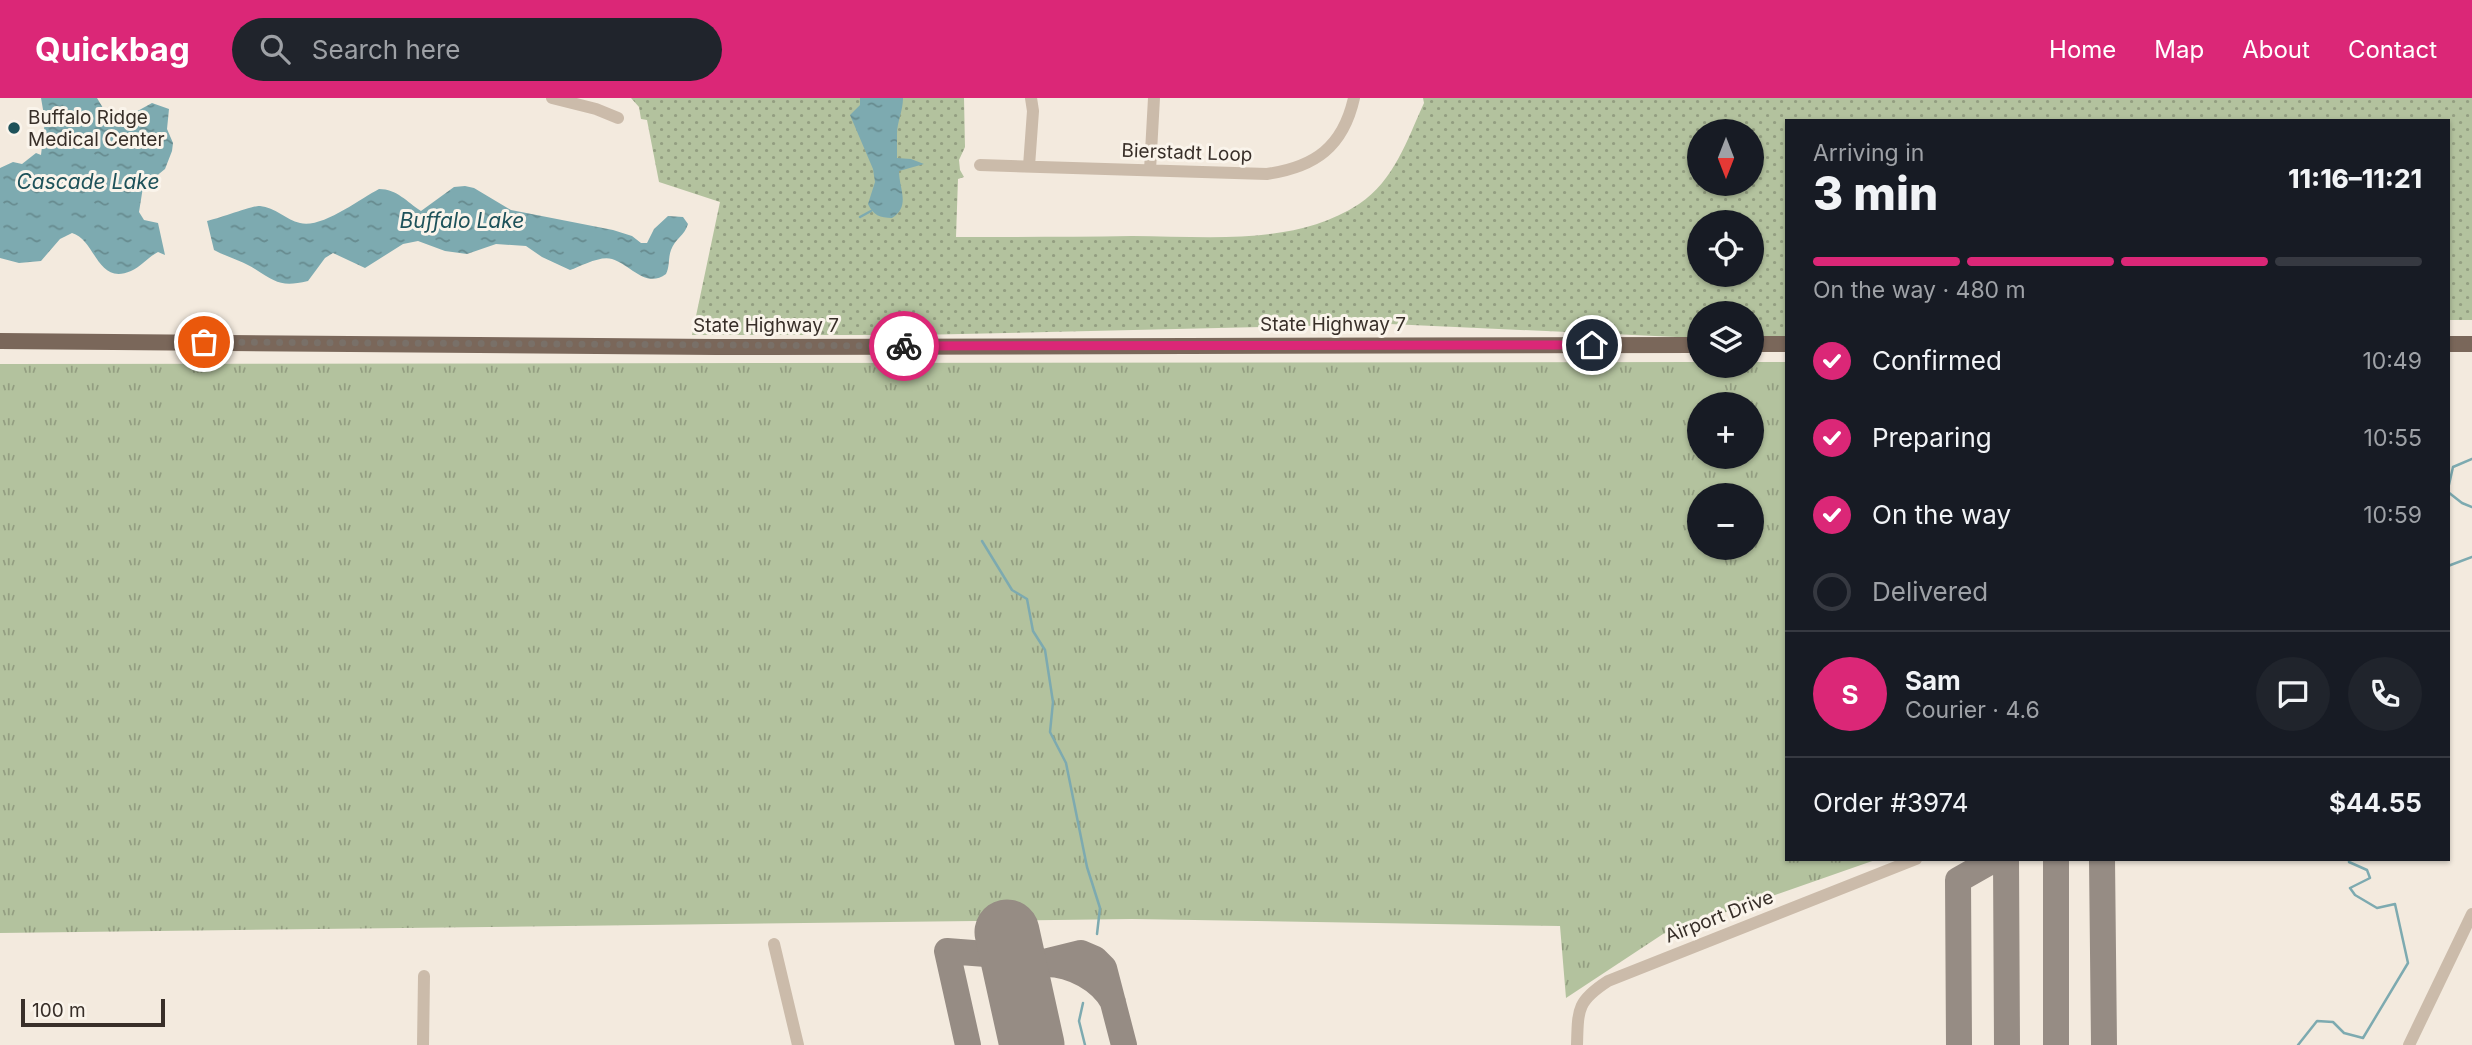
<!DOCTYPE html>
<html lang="en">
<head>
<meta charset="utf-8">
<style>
  body { margin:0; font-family:Inter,sans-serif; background:#20242c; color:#f1f3f6; height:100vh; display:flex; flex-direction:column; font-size:26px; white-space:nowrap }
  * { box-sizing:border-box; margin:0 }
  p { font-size:23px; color:#9ea1a6 }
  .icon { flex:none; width:38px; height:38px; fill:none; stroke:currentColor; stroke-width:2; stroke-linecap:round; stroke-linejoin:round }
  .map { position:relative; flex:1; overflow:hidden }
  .drawer { position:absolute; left:1785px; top:21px; width:665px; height:742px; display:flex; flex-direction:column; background:#171b24; border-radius:0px; box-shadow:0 2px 5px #0004 }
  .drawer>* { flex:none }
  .needle { width:46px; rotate:180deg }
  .tools { position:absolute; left:1687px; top:21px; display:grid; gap:14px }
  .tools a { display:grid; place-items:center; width:77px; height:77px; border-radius:50%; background:#171b24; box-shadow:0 2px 5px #0004; font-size:35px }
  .scale { position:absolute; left:21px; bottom:18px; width:144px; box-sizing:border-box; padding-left:7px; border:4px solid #382f29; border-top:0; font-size:19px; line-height:24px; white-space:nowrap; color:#382f29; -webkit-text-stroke:5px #faf4eb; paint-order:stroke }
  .pin { position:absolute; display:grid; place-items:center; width:60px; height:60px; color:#fff; margin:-30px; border:4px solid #fff; border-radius:50%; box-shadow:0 2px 7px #0007 }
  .courier { position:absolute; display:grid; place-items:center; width:70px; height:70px; margin:-35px; border:5px solid #db2777; border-radius:50%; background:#fff; color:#222; box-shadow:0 2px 9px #0007 }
  .summary em { font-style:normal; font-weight:800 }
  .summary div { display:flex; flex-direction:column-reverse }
  .summary { display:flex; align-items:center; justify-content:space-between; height:119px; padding:0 28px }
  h1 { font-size:46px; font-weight:800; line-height:52px }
  .bar { display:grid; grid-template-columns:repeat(4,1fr); gap:10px 7px; align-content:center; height:84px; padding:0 28px }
  .bar i { height:9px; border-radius:5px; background:#363941 }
  .bar .selected { background:#db2777 }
  .bar p { grid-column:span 4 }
  .line { display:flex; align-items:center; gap:18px; padding:0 28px; border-top:2px solid #363941 }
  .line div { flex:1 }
  .round { display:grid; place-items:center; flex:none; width:74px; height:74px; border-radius:37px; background:#20242c }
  ol { padding:0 28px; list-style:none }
  li { display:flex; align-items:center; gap:21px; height:77px }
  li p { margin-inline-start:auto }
  li .icon { padding:7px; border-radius:50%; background:#db2777; color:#fff; stroke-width:4 }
  li:last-child { color:#9ea1a6 }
  li i { width:38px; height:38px; border:4px solid #363941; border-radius:50% }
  header { display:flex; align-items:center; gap:42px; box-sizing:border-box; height:98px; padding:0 35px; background:#db2777; color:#fff }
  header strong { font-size:33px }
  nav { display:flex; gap:38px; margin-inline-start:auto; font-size:24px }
  .search { width:490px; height:63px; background:#20242c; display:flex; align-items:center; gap:18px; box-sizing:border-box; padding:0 24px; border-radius:38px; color:#9ea1a6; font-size:26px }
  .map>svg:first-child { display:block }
  .grass { fill:url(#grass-tufts); fill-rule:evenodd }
  .park { fill:url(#park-dots); fill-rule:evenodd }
  .water { fill:url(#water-ripples) }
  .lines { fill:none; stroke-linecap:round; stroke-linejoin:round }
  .stream { stroke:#7daab0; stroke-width:2.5 }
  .taxiway { stroke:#968c84; stroke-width:26 }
  .runway { stroke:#968c84; stroke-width:65 }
  .minor { stroke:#cbbbaa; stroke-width:12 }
  .major { stroke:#7a675a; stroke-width:16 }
  .done { stroke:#797068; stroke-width:7; stroke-dasharray:0 12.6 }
  .route { stroke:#db2777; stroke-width:9 }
  .poi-dot { fill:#1e525a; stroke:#faf4eb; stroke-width:2.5 }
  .labels { text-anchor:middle; stroke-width:6; stroke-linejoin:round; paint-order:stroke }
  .poi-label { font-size:19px; fill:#382f29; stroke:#faf4eb; text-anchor:start }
  .street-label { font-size:19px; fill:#382f29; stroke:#faf4eb }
  .water-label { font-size:21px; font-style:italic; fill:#1e525a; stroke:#faf4eb }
</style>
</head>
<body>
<header>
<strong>Quickbag</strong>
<div class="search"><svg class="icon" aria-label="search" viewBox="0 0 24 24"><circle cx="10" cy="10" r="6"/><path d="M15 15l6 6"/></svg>Search here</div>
<nav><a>Home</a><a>Map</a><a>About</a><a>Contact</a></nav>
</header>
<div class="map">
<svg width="2472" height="947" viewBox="0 0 2472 947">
  <defs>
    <pattern id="grass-tufts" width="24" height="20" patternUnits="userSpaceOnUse" patternTransform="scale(1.75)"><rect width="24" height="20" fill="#b3c29e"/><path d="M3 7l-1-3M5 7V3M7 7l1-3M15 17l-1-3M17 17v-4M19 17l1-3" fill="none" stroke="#939e81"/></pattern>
    <pattern id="park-dots" width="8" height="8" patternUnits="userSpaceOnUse" patternTransform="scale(1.75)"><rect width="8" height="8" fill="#b3c29e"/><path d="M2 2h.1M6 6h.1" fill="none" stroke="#939e81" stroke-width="1.8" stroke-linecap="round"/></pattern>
    <pattern id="water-ripples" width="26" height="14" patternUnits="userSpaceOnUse" patternTransform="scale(1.75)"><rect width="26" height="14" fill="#7daab0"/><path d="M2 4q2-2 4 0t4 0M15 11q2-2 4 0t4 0" fill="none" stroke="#678b8f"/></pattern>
  </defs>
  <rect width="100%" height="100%" fill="#f3eade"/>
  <path class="grass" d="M1699 264V268H1752V264H1787V761H1878L1663 836 1566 900 1560 828 1132 821 0 835V266ZM1699 306H1752V359H1699ZM1699 397H1752V450H1699Z"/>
  <path class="park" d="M631 0H964L965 49 959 62 960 72 964 79 958 81 956 139C1015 139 1073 139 1132 138 1206 138 1293 149 1359 106 1394 83 1407 42 1424 5L1423 0H2472V222H2448V23H1787V244L1752 243V215H1699V240L1390 226 916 237H692L720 104 659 84 647 22 641 21 639 9ZM1699 33H1752V86H1699ZM1699 124H1752V177H1699Z"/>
  <path class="water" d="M41 0H97L103 10 123 21 152 5 169 11 167 31 173 45 172 53 165 71 143 89 139 114 144 122 158 125 165 157 158 154C148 159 142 168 131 173 97 188 96 142 72 135L60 141 41 163 19 165 0 160V70L13 64 22 66 36 55 41 57 45 23Z
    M860 0H903C903 13 897 24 897 36 897 44 897 52 897 60L911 61 924 66 899 73C899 91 911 108 892 120 880 120 873 117 868 106L875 84 873 71 850 17 860 7Z
    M465 88 474 90 511 112 613 132 632 138 641 145H647L654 131 668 118 683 119 688 126C685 137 675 141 671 152 668 160 670 168 666 176 646 191 631 167 612 161 601 157 581 168 570 172L542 159 526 148 496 146 467 156 445 153 418 143 403 146 365 170 333 155 325 160 308 183C282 189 277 185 255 171 243 163 227 159 214 152L207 123C218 121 254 107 260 108 275 109 286 122 300 125 321 131 360 101 379 91 397 91 407 104 421 113L454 89Z"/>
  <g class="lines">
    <path class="stream" d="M860 119 871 113
      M2448 391 2453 369 2472 361
      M2448 394 2462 405 2472 409
      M982 443 1012 492 1027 501 1033 533 1045 552 1053 604 1050 634 1066 665 1087 769 1100 810 1097 836
      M2448 468 2472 459
      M2448 507V511
      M1083 905 1079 923 1085 947
      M2298 947 2317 923 2333 924 2344 935 2363 940 2408 865 2395 806 2377 810 2355 797 2350 790 2370 780 2367 772 2349 764V761"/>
    <path class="taxiway" d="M2006 761 2007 947
      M2102 761 2104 947
      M1046 866C1072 866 1101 882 1113 904
      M1015 871 1081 855 1095 861 1104 870 1124 947
      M968 947 947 853 1012 858
      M1959 947 1958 782 1995 761
      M2056 947V761"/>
    <path class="runway" d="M1007 834 1032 947"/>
    <path class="minor" d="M552 0 596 11 618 20
      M980 67 1267 76C1315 69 1343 49 1354 0
      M1029 68 1033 13 1031 0
      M1150 72 1154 0
      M774 846 798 947
      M423 947 424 878
      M1577 947C1578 911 1577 903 1608 883L1916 761
      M2409 947 2472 816"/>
    <path class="major" d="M0 243 716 249 1699 247
      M1752 246H1787
      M2448 246H2472"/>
  </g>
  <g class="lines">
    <path class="done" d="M204 244 904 248"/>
    <path class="route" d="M904 248 1592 247"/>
  </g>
  <circle class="poi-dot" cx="14" cy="30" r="7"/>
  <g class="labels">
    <g class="poi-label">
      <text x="28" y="26">Buffalo Ridge<tspan x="28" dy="22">Medical Center</tspan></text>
    </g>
    <g class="street-label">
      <text transform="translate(1187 54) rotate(2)" y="7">Bierstadt Loop</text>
      <text x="1333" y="233">State Highway 7</text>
      <text x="766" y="234">State Highway 7</text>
      <text transform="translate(1719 818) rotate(-21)" y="7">Airport Drive</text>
    </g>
    <g class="water-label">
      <text x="88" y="91">Cascade Lake</text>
      <text x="462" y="130">Buffalo Lake</text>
    </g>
  </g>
</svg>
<div class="tools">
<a><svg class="needle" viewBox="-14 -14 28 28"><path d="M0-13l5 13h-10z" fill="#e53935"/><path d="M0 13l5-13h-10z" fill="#9ea1a6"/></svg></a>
<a><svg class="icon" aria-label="locate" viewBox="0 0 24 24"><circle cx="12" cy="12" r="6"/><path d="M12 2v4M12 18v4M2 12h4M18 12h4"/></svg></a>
<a><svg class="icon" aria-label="layers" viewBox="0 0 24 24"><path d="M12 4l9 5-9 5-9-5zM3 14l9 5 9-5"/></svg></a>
<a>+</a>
<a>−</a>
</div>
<div class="scale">100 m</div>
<div class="pin" style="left:204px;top:244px;background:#ea580c"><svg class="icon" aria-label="bag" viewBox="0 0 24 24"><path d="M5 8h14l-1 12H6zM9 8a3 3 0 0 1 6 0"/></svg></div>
<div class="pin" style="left:1592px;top:247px;background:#1f2937"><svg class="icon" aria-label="home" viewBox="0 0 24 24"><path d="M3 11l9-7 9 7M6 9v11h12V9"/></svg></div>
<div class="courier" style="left:904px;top:248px"><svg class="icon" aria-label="bike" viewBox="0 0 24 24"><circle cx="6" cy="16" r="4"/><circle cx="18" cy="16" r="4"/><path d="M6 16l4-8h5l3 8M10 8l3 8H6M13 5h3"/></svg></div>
<section class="drawer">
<div class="summary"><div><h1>3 min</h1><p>Arriving in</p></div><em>11:16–11:21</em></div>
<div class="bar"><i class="selected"></i><i class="selected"></i><i class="selected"></i><i></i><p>On the way · 480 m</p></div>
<ol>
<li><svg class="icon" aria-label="check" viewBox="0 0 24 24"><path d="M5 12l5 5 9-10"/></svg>Confirmed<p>10:49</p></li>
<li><svg class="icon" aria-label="check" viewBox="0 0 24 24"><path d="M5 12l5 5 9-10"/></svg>Preparing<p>10:55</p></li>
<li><svg class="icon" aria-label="check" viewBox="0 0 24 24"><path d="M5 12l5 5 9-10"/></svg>On the way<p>10:59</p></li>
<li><i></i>Delivered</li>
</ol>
<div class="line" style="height:126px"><b class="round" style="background:#db2777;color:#fff">S</b><div><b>Sam</b><p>Courier · 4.6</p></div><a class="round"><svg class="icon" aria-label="chat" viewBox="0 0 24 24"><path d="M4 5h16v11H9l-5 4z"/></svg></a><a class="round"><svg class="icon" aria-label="phone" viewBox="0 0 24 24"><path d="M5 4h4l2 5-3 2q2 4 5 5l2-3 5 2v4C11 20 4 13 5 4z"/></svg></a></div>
<div class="line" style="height:91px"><div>Order #3974</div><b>$44.55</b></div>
</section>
</div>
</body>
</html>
